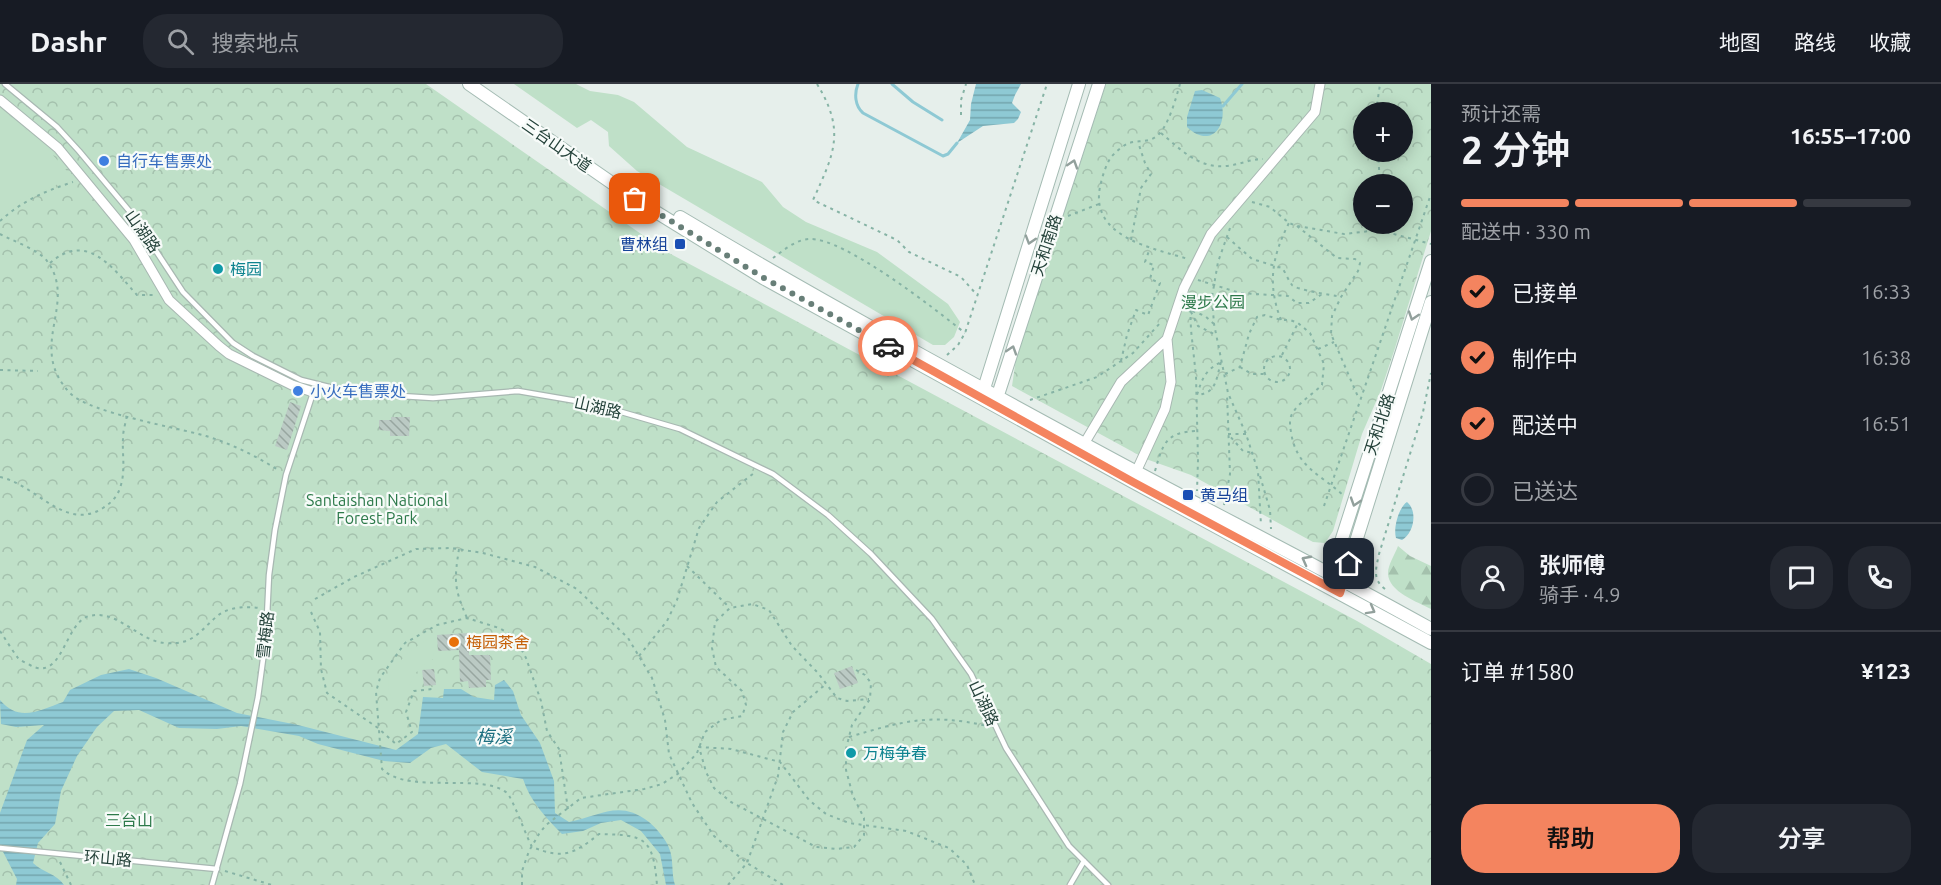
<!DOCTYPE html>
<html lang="zh">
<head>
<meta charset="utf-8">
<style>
  body { margin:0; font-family:Ubuntu,"Noto Sans SC",sans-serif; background:#242831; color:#f1f3f6; height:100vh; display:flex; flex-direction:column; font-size:22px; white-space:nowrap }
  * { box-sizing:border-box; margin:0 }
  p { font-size:20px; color:#9ea1a6 }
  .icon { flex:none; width:33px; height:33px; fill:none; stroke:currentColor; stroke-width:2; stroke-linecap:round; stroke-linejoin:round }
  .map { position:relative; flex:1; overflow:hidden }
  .side { display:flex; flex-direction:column; background:#171b24; width:510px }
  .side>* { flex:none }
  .buttons { position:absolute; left:1353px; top:18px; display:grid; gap:12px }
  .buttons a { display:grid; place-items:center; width:60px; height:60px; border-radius:50%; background:#171b24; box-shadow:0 3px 15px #0003; font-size:30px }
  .pin { position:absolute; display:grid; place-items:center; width:51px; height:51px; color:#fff; margin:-26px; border-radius:12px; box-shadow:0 3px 9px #0006 }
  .courier { position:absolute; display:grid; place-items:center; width:60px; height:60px; margin:-30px; border:4px solid #f4845f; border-radius:50%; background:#fff; color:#222; box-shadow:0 2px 8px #0007 }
  .summary em { font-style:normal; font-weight:600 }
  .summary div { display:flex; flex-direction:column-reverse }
  .summary { display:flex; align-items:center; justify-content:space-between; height:102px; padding:0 30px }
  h1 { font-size:39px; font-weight:600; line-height:45px }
  .bar { display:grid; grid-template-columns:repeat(4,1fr); gap:9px 6px; align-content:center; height:72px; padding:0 30px }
  .bar i { height:8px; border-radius:4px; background:#363941 }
  .bar .on { background:#f4845f }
  .bar p { grid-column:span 4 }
  .line { display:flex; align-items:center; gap:15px; padding:0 30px; border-top:2px solid #363941 }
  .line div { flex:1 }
  .round { display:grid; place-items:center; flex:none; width:63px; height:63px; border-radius:24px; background:#242831 }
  ol { padding:0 30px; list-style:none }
  li { display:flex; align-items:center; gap:18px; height:66px }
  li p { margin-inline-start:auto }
  li .icon { padding:6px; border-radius:50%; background:#f4845f; color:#111; stroke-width:4 }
  li:last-child { color:#9ea1a6 }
  li i { width:33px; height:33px; border:3px solid #363941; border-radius:50% }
  .cta { display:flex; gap:12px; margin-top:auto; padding:12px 30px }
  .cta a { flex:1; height:69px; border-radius:24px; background:#f4845f; color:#111; font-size:24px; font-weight:600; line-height:69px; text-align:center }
  .cta a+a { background:#242831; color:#f1f3f6 }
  header { display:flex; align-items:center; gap:36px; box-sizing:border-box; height:84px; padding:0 30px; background:#171b24; border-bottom:2px solid #363941 }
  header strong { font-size:28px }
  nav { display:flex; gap:33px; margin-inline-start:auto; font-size:21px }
  .search { width:420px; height:54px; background:#242831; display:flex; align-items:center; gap:15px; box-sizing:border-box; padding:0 21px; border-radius:24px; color:#9ea1a6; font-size:22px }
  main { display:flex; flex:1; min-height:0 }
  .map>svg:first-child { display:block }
  .forest { fill:url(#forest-firs) }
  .park { fill:url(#park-crowns); fill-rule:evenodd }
  .garden { fill:#bfe0c8 }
  .water { fill:url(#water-rules) }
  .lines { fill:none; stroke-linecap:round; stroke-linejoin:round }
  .stream { stroke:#8ec9d4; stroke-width:3 }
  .building { fill:url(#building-back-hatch) }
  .lane-casing { stroke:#a8b8b2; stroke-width:7 }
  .street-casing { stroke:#a8b8b2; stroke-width:11 }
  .secondary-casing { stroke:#a4bbb3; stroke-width:14 }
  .path { stroke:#86b3a5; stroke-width:2; stroke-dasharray:3 4.5; stroke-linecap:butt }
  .lane { stroke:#fff; stroke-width:4.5 }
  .street { stroke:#fff; stroke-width:9 }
  .secondary { stroke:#fff; stroke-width:12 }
  .oneway { stroke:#92a09c }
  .done { stroke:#687f78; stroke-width:6; stroke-dasharray:0 10.8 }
  .route { stroke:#f4845f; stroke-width:8 }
  .shop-dot { fill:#3f7fe0; stroke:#f7fbf9; stroke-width:2 }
  .transit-dot { fill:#1a4fb4; stroke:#f7fbf9; stroke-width:2 }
  .culture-dot { fill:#0f9aa8; stroke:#f7fbf9; stroke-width:2 }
  .food-dot { fill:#e8710a; stroke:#f7fbf9; stroke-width:2 }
  .labels { text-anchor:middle; stroke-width:4.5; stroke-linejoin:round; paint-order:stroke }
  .street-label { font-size:16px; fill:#24423a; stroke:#f7fbf9 }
  .shop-label { font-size:16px; fill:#366cbe; stroke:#f7fbf9; text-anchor:start }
  .transit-label { font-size:16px; fill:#164399; stroke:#f7fbf9; text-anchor:end }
  .culture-label { font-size:16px; fill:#0d838f; stroke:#f7fbf9; text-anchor:start }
  .park-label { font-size:16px; fill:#2d7a4b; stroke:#f7fbf9 }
  .food-label { font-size:16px; fill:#c56008; stroke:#f7fbf9; text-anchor:start }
  .water-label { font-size:18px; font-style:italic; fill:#1c6f80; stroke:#f7fbf9 }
</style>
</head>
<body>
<header>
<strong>Dashr</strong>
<div class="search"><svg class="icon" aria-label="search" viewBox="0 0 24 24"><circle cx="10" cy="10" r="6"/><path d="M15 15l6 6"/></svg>搜索地点</div>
<nav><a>地图</a><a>路线</a><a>收藏</a></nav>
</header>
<main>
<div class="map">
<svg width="1431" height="801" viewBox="0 0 1431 801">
  <defs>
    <pattern id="forest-firs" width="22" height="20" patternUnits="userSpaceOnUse" patternTransform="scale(1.5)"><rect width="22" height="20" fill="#bfe0c8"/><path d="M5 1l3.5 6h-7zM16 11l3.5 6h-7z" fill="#a4c1ad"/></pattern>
    <pattern id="park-crowns" width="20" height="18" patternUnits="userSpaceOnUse" patternTransform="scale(1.5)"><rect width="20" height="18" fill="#bfe0c8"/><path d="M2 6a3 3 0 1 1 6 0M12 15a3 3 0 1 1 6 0" fill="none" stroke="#a4c1ad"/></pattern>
    <pattern id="water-rules" width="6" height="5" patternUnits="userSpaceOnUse" patternTransform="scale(1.5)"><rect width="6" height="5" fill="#8ec9d4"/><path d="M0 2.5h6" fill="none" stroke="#74a5ad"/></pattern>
    <pattern id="building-back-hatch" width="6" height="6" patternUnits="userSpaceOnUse" patternTransform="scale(1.5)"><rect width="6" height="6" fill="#bbcac4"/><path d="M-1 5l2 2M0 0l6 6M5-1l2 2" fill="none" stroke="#98a6a0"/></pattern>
  </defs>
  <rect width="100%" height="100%" fill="#e6efeb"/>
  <path class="forest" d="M1398 462 1410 472 1431 482V525C1418 518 1388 508 1388 489 1388 481 1395 470 1398 462Z"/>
  <path class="park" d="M0 0H426L667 168 1357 537 1431 580V801H0Z
    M1106 0H1431V147L1395 264 1381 306 1362 350 1333 447 1325 459 1313 458 1191 391 1146 375 1012 302 1016 275ZM1364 28H1402V68H1364ZM1364 100H1402V140H1364Z"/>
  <path class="garden" d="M514 0H576L590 7 618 11 634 18 687 63 762 98 783 123 806 138 877 168 948 220 960 238 954 253 945 261H933L637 87 609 62 608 48 591 36 577 44Z
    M0 23 45 62 73 94 22 115 0 132Z
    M431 553 434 575C415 583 409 598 406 618L396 619C371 593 411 566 431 553Z"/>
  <path class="water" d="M976 0H1021L1015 11 1012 19 1021 28 1018 35 1014 39 983 42 957 59 970 36 971 20Z
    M1202 6 1220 14C1230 41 1211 66 1187 43V33L1195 7Z
    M1407 418C1418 427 1414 449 1402 456L1396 454C1393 444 1399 423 1407 418Z
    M129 585 156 594 237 629 298 641 396 666 418 650 423 613 443 614 444 605H461L474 613 494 616 495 601 504 596 513 607 521 631 540 659 554 697 555 729 569 738C601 732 619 715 649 738 656 744 666 755 669 764 674 775 671 789 675 801H666L660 770 641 747 621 736 601 739 583 747 562 750C546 734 530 717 523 695L482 688 446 660 431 664 410 679 384 677 318 660 299 652 241 642 217 645 179 644 139 626 114 627 97 643 77 672 61 707 55 740 38 759 33 779C42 788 57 790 64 801H16L17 795 0 762V729L27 656 44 641 16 643 1 640 0 616C19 639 40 626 63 618L70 606 101 591Z"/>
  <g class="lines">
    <path class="stream" d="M858 0C854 10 855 22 863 29L943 72 948 70 957 59
      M892 0 913 18 942 36
      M1223 22 1242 0"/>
  </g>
  <path class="building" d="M290 318 301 322 287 366 275 362Z
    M391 333H410L409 352H390V347L379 346V336H391Z
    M468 549 469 571H490L491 596H486V603L469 604 468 597 460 598 459 566 438 567 437 551Z
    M852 582 858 599 840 605 834 589Z
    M434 585 436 601 424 602 422 586Z"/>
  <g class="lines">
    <g class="lane-casing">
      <path id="lane" d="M5 0 57 43 79 67 131 129 183 208 233 259 253 272 301 296 353 309 433 314 518 307 594 320 680 345 773 390 828 431 871 470 932 535 971 590 1006 664 1069 762 1108 801
        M0 764 217 785
        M212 801 240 700 258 613 266 553 269 491 275 446 286 391 313 309
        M1070 801 1084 777"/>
    </g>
    <g class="street-casing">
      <path id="street" d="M0 16 58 64 134 156 169 216 219 262 229 270 292 301 313 308
        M1084 360 1121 298 1167 255
        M1136 388 1165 325 1171 298 1167 255 1184 204 1211 150 1315 28 1320 0"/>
    </g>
    <g class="secondary-casing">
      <path id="secondary" d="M469 0 635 115 763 194 1133 398 1431 559
        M680 133C819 216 961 293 1103 370 1212 429 1323 484 1431 545
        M982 311 1079 0
        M996 317 1099 0
        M1329 495 1431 177
        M1342 502 1431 218"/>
    </g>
    <path class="path" d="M817 0C846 47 834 70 813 116L897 156 909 168 961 193 977 211
      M1180 0C1176 14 1169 40 1159 50 1151 59 1139 56 1129 59 1124 61 1118 66 1114 70 1107 76 1102 93 1100 103 1090 153 1152 164 1188 175
      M1376 28 1380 0
      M961 31V16L966 0
      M1161 49C1180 65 1199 85 1226 82 1239 81 1250 75 1263 75
      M1378 68 1380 100
      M1252 118 1270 123 1289 139 1297 142 1344 150 1379 146 1431 160
      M1068 132 1099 120
      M0 137C22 117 45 107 73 98
      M1297 142 1337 174 1355 175 1360 179 1358 187 1341 213 1332 232 1331 250 1359 315
      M1230 144 1218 178 1212 213 1214 240 1228 309 1246 350 1258 387 1261 441
      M0 150C13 157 39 166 47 177 79 220 25 263 71 310 91 329 175 343 206 352 232 360 256 372 280 387
      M1227 153 1252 175 1282 184C1286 189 1288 196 1292 201 1296 206 1333 211 1341 213
      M1131 156 1141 104 1151 90 1145 79 1138 58
      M773 174C784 166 795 156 809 155 844 153 936 226 965 249
      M50 179C87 147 112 183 137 211H155
      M1198 196 1240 209 1288 212 1297 219H1309L1322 210
      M1190 218 1191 246 1196 292 1198 376 1197 407
      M1281 236C1267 200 1272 172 1289 139
      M1214 240 1205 232 1190 226 1198 242 1216 251
      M1318 265 1334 258
      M947 271 958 261 965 249 1047 0
      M1282 271 1298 239
      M1264 285a13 13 0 1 1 26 0a13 13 0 1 1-26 0Z
      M1121 277 1127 251 1136 226 1148 231 1160 199 1150 195 1154 181 1145 178 1150 164
      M1221 278C1216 295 1217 309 1197 311 1202 295 1205 286 1221 278Z
      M1240 283 1252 290H1265
      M0 286 38 287
      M1225 290 1240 283 1249 250 1257 233 1265 231 1281 236H1290L1298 239 1310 249 1324 280 1322 301C1313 310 1298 319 1292 330 1289 336 1290 342 1291 348 1296 383 1320 390 1343 411
      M1030 316 1097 293 1133 269 1161 238
      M1246 350H1228L1243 367 1253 369
      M1155 387C1163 359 1166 348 1197 347
      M1260 392 1270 426 1271 445
      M0 393C37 401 65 448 103 424 111 419 117 413 120 404 126 387 122 371 123 354 123 346 126 338 127 331
      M1224 421 1230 390 1227 310
      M1324 422 1431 110
      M459 465C454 497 454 504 467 534
      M687 482 730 524
      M1385 505C1372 495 1376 485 1379 470L1423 328 1431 289
      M315 515 354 493 416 465 451 464 483 469 535 483 577 505 628 554 652 594 665 636 669 670 692 719 714 752 747 779 783 801
      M311 528 320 548 321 585 327 609 378 644 396 660 412 648 406 628 414 607 432 605
      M0 547C6 556 12 566 18 574 21 577 26 579 30 581 63 599 64 539 89 532 118 525 138 557 165 559 193 561 198 549 216 533 227 523 245 522 259 524
      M639 572 667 537 677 516 699 444 717 418 754 389
      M856 586 865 591 871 599 870 615 852 641 846 665V686L853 712 864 734V751L854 763 836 765 816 763 731 718 714 704 706 688 699 663 731 665 780 678 809 716 826 730 849 739 906 747 949 764 967 781 975 801
      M849 653C903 637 931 629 987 642
      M568 725 559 665 547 647 541 617 526 574 515 553 499 544 467 534 437 541 405 559 380 594 376 608 382 685C408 711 482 688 507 709 512 713 527 754 532 763 563 775 573 771 599 750 645 751 653 753 657 801
      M60 778 71 801
      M225 787 272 801
      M522 801V787L529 767 539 750 546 741 581 714 644 705 662 700 679 689 697 669 705 648 721 636 742 632 746 621 742 607 716 583 712 564 715 538 730 524 752 520 769 526 792 562 818 589 837 614 847 617 869 615
      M728 801 747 779 778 692 783 648 793 628 826 600"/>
    <use href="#lane" class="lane"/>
    <use href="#street" class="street"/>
    <use href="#secondary" class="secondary"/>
  </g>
  <defs><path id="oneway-chevron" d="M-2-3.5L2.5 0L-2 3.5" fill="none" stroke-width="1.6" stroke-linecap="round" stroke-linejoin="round" transform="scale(1.5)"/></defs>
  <g class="oneway">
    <use href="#oneway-chevron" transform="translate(1073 80) rotate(-72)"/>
    <use href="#oneway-chevron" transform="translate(1030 156) rotate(107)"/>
    <use href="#oneway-chevron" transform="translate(1413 232) rotate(108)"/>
    <use href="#oneway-chevron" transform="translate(1012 266) rotate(-72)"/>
    <use href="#oneway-chevron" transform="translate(1355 418) rotate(108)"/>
    <use href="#oneway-chevron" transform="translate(1306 476) rotate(-152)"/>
    <use href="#oneway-chevron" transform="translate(1371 526) rotate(29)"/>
  </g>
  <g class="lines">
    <path class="done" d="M635 115 764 194 888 262"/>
    <path class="route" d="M888 262 1133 398 1340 509 1349 480"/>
  </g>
  <g class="shop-dot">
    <circle cx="104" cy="77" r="6"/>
    <circle cx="298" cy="307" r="6"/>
  </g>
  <g class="transit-dot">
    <rect x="674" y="154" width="12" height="12" rx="3"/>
    <rect x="1182" y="405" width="12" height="12" rx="3"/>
  </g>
  <g class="culture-dot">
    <circle cx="218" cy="185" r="6"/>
    <circle cx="851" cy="669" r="6"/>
  </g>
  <circle class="food-dot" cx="454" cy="558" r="6"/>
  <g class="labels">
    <g class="street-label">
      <text transform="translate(557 61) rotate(35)" y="6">三台山大道</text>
      <text transform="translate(143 147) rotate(55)" y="6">山湖路</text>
      <text transform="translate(1046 161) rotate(-72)" y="6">天和南路</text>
      <text transform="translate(598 323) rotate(13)" y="6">山湖路</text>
      <text transform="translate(1379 340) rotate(-72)" y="6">天和北路</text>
      <text transform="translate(265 551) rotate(-84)" y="6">雪梅路</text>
      <text transform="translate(984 619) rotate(65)" y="6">山湖路</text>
      <text transform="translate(108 774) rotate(5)" y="6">环山路</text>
    </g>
    <g class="shop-label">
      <text x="116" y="83">自行车售票处</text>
      <text x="310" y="313">小火车售票处</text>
    </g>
    <g class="transit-label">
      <text x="668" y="166">曹林组</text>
      <text x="1200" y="417" text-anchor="start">黄马组</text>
    </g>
    <g class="culture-label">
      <text x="230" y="191">梅园</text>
      <text x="863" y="675">万梅争春</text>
    </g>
    <g class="park-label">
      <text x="1213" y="224">漫步公园</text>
      <text x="377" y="422">Santaishan National<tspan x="377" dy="18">Forest Park</tspan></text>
      <text x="129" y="742">三台山</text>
    </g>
    <g class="food-label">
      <text x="466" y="564">梅园茶舍</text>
    </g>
    <g class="water-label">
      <text x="494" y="659">梅溪</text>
    </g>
  </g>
</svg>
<div class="buttons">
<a>+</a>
<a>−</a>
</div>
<div class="pin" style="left:635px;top:115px;background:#ea580c"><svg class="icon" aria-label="bag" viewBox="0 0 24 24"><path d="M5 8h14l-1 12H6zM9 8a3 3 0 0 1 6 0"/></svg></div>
<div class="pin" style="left:1349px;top:480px;background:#1f2937"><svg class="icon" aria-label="home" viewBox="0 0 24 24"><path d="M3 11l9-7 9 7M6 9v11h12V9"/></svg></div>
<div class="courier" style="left:888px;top:262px"><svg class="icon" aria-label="car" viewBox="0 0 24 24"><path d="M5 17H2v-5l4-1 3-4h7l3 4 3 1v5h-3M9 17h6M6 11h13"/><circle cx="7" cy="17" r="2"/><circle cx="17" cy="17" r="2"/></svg></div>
</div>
<section class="side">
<div class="summary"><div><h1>2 分钟</h1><p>预计还需</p></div><em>16:55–17:00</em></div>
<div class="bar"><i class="on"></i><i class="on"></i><i class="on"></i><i></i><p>配送中 · 330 m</p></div>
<ol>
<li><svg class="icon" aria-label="check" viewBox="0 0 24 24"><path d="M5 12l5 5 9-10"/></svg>已接单<p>16:33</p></li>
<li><svg class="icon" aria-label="check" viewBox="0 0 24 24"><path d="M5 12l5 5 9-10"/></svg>制作中<p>16:38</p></li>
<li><svg class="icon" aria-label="check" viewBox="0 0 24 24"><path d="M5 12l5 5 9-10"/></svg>配送中<p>16:51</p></li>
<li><i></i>已送达</li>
</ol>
<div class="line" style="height:108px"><a class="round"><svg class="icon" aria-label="person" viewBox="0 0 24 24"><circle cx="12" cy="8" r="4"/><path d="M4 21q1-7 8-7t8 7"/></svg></a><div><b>张师傅</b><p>骑手 · 4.9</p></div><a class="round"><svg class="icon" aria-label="chat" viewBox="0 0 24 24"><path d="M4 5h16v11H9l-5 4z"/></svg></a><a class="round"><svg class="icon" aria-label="phone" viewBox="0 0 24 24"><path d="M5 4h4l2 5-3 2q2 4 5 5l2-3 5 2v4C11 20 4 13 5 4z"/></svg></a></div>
<div class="line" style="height:78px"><div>订单 #1580</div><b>¥123</b></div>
<div class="cta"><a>帮助</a><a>分享</a></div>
</section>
</main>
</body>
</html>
